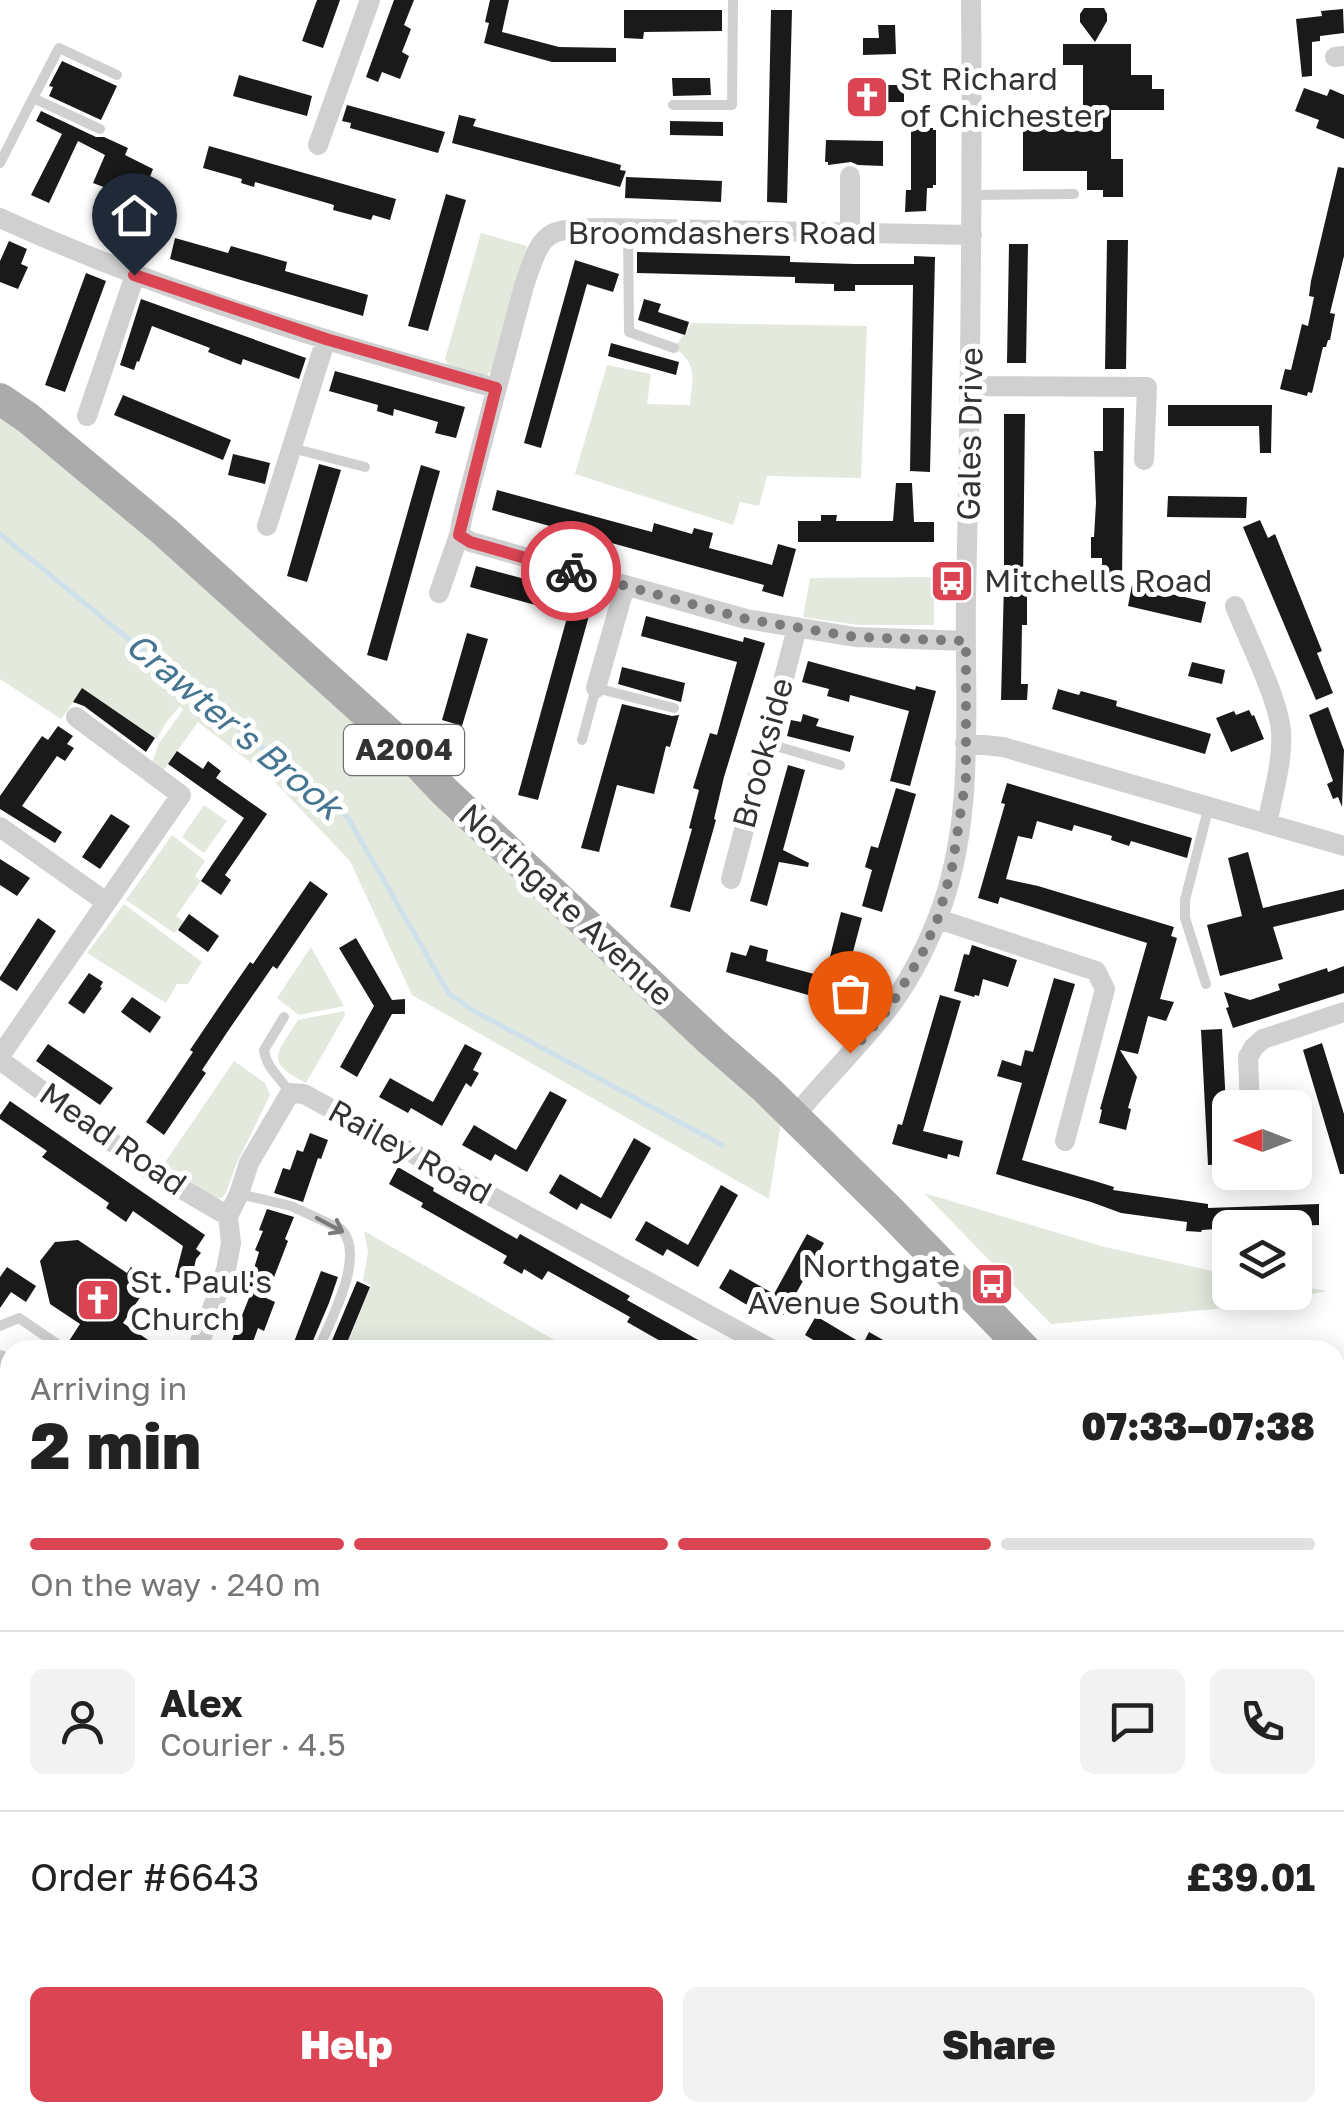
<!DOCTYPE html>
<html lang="en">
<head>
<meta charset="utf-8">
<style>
  body { margin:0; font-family:"Golos Text",sans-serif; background:#f2f2f2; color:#222; height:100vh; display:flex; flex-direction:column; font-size:38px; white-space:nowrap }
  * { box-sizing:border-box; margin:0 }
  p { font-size:32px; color:#767676 }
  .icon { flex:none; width:55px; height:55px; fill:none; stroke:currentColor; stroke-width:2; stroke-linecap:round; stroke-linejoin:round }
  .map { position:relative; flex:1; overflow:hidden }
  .drawer { position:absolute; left:0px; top:1340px; width:1345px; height:782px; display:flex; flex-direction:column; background:#fff; border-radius:30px 30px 0 0; box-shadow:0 5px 25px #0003 }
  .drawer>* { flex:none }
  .needle { width:65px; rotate:270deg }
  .buttons { position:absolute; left:1212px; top:1090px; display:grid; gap:20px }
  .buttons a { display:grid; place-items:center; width:100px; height:100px; border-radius:15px; background:#fff; box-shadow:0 5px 25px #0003; font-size:50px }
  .pin { position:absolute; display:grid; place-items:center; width:85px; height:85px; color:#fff; margin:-102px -42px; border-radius:50% 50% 50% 0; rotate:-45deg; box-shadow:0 0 10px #0007 }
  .pin .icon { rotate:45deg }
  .courier { position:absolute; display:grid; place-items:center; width:100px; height:100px; margin:-50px; border:8px solid #db4453; border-radius:50%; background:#fff; color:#222; box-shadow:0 2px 12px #0007 }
  .headline em { font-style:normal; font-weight:800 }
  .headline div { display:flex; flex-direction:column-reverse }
  .headline { display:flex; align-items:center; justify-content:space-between; height:170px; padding:0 30px }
  h1 { font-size:65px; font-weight:800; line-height:75px }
  .bar { display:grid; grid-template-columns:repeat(4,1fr); gap:15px 10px; align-content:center; height:120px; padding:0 30px }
  .bar i { height:12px; border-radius:8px; background:#e0e0e0 }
  .bar .on { background:#db4453 }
  .bar p { grid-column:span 4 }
  .line { display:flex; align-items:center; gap:25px; padding:0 30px; border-top:2px solid #e0e0e0 }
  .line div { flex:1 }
  .round { display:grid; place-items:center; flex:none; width:105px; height:105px; border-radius:15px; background:#f2f2f2 }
  .cta { display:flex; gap:20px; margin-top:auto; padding:20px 30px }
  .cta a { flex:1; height:115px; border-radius:15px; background:#db4453; color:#fff; font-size:40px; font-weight:800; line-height:115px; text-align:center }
  .cta a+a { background:#f2f2f2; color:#222 }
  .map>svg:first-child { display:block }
  .green { fill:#e3e9dd }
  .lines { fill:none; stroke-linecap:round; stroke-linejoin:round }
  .stream { stroke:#cee0ea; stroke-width:5 }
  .building { fill:#1a1a1a }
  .lane { stroke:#d0d0d0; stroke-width:10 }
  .street { stroke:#d0d0d0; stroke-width:20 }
  .secondary { stroke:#bdbdbd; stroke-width:28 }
  .primary { stroke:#ababab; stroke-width:32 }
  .oneway { stroke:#7a7a7a }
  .done { stroke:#7a7a7a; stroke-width:10; stroke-dasharray:0 18 }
  .route { stroke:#db4453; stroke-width:12 }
  .labels { text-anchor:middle; stroke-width:10; stroke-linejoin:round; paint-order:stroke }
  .shield { fill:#fff; stroke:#707070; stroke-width:2.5 }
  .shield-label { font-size:30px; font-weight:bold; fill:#333 }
  .poi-label { font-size:32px; fill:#333; stroke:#fff; text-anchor:start }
  .street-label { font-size:32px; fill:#333; stroke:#fff }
  .water-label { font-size:35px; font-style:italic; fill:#457591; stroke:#fff }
</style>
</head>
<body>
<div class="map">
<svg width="1344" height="2121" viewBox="0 0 1344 2121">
  <rect width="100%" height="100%" fill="#fff"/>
  <path class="green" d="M481 233 527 246 494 368 484 378 452 370 445 359Z
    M692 323 867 326 861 478 767 476 759 506 740 502 733 525 575 474 607 365 651 374 647 404 690 405C692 379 699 364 674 348Z
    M0 418 20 429 245 616 781 1122 769 1199 412 995 350 861 271 778 198 722 163 771 152 763 159 743 183 710 180 706 167 721 157 739 83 689 61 719 0 679Z
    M934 577V625H859L803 617 810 578Z
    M204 805 227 821 204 853 182 837Z
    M172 835 205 861 195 876 201 881 176 916 184 922 174 933 126 900Z
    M124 904 202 962 188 984H177L166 1003 87 953Z
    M311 947 344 1006 299 1015 277 998Z
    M344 1011 345 1015 306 1083C263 1061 277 1054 298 1020Z
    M234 1061 265 1083 270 1095 236 1165 226 1193 222 1198H214L164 1164Z
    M924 1193 1105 1247 1230 1275V1292H1295V1285L1326 1291 1270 1304 1051 1324Z
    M364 1231 572 1350H345L371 1285 363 1281 368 1252Z"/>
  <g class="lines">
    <path class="stream" d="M0 534 348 818 449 994 476 1012 722 1145"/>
  </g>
  <path class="building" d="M317 0H340L323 48 302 41Z
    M394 0H414L404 25 411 29 402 52 409 56 400 79 382 72 378 82 366 77Z
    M490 0H509L502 32 559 47 616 48V62H552L484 43 489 23 485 22Z
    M1084 8H1104L1107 14V21L1095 42 1080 22V14Z
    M1343 9 1344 33 1320 36V41L1312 42V76L1302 77 1296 19 1322 16 1321 11Z
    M624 10H722V31L644 32 643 39 624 38Z
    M771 10H792L787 203 767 202Z
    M878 25H895L896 54 863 55V38H879Z
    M1063 44H1131V75H1152V89H1164V110H1111V159H1123V197H1103V190H1087V171H1023V116H1083V65H1063Z
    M62 61 117 86 101 120 49 96 53 87 49 86Z
    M239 75 312 96 307 116 233 96Z
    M672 78H710L711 95 673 96Z
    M857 85H904V102H858Z
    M1304 88 1327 96 1330 89 1344 95V139L1316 128 1319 120 1295 111Z
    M347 105 445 132 438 153 350 128 351 123 342 121Z
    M41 111 96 137H104L128 148 125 155 153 169 124 243 105 236 120 193 93 183 105 155 78 141 49 203 31 195 62 134 36 121Z
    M459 115 476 119 473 126 621 165 620 170 626 171 620 187 452 143Z
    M670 121 723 122V136L670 135Z
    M911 128H933V130H936V185H933V188H927L926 211 905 212 906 190H911Z
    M826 140 883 141V166L858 165 851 162 828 165V162H825Z
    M209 146 396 199 390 220 373 215 371 220 333 210 334 205 255 182 254 187 241 183 242 179 203 168Z
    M1338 167 1344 168V256L1330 313 1335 314 1330 340H1328L1326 347H1323L1312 393 1308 392 1307 396 1280 389 1285 369 1291 370 1302 324 1308 326 1314 297 1309 296 1311 281Z
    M626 177 722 181 721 202 625 198Z
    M446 194 466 200 428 331 408 326Z
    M175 238 228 253 231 246 287 262 285 271 368 295 363 316 170 259Z
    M1107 240H1128L1126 369H1105Z
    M9 241 27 249 21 264 28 267 18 289 0 282V261Z
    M1009 244H1028L1026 363H1007Z
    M637 252 790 256V262L855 264H914V256L935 257 930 472 910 471 913 285H855V291H834V284L795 283V277L637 273Z
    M575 260 619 274 613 292 587 284 541 448 524 443Z
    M86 273 106 281 65 392 45 385Z
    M141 299 306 358 299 379 243 359 241 365 208 352 210 348 152 326 139 362 137 361 134 370 120 365Z
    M644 299 661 304 658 312 689 322 685 335 638 320Z
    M611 343 679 362 676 375 608 356Z
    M335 371 465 407 456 438 435 433 438 422 394 409 393 416 377 411 378 405 329 391Z
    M123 395 231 440 223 460 114 415Z
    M1168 405H1272L1271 453H1260L1259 426H1168Z
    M1103 408H1124L1122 580 1102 579V558H1091V537H1094L1096 503 1094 451H1103Z
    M1004 414H1025L1023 583H1027V625H1022L1021 684H1028L1027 700H1001L1004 583Z
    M233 454 270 463 265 484 228 475Z
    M319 464 341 470 307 582 287 576Z
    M421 465 440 471 387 661 367 655Z
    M896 483H912L914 522H934V542H798V521H821V515H837L836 521H893Z
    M497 490 652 532 654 523 692 534 694 528 713 533 709 548 772 565 778 544 796 549 783 597 762 591 764 585 492 510Z
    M1168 496 1247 497 1246 518 1167 517Z
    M1260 520 1268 538 1275 534 1322 651 1317 653 1333 693 1316 700 1243 527Z
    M476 566 574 592 575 588 595 594 538 800 518 795 568 614 470 587Z
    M1132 585 1206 602 1201 623 1128 606Z
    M646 616 743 642 744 637 765 643 724 777 714 819 716 820 690 912 670 907 692 829 689 828 699 790 693 788 710 733 717 735 737 662 641 636Z
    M467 633 488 639 462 726 442 720Z
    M808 661 915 690 916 686 936 691 910 786 890 781 909 711 850 695 849 702 827 696 829 689 802 682Z
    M1192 662 1225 670 1222 684 1188 676Z
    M622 667 685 683 681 702 618 684Z
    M82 688 155 738 146 752 84 706 73 702Z
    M1058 689 1079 695 1081 691 1117 701 1116 706 1211 734 1205 754 1052 709Z
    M622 704 672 716 679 715 670 747 666 746 654 794 617 785 599 852 581 848Z
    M1328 707 1344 750 1342 807 1338 797 1333 799 1327 784 1333 781 1309 715Z
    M1249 710 1252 716 1254 715 1264 739 1231 752 1216 718 1234 711 1236 715Z
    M803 714 819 719 816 726 854 736 850 752 787 736 791 720 801 722Z
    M58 726 73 736 67 744 74 748 65 761 57 756 22 806 62 832 55 843 0 809V796L42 736 48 740Z
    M177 751 203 769 208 761 221 771 216 778 267 814 225 875 231 880 221 895 201 881 244 818 168 764Z
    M788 765 805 770 783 850 809 863 808 867 779 862 767 906 750 901Z
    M1007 783 1192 838 1187 858 1131 841 1129 846 1111 840 1112 836 1074 825 1072 831 1037 821 1032 839 1018 836 1006 879 1038 886 1174 927 1171 936 1177 938 1160 999 1174 1002 1166 1021 1148 1016 1138 1054 1120 1050 1137 1077 1128 1108 1131 1109 1126 1130 1099 1123 1102 1110 1100 1109 1147 943 1000 897 998 904 978 898 1005 804 1001 803Z
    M896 788 916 794 882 912 862 906 872 870 865 867 871 846 878 848Z
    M111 814 130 826 100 869 82 857Z
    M1248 852 1263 908 1344 889V910L1273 927 1283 959 1220 976 1207 925 1242 916 1228 858Z
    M0 859 30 878 17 896 0 885Z
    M310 881 328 894 277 969 273 966 228 1031 202 1070 206 1073 164 1135 146 1122 193 1052 190 1050 221 1004 250 962 253 964Z
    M841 912 862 918 838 1008 818 1002 819 998 726 972 731 952 746 956 750 945 768 950 766 961 825 977Z
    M189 914 219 936 208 952 178 930Z
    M38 918 56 931 17 991 0 980V977Z
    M356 938 392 1000 405 999V1014H392L357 1077 340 1067 374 1006 339 948Z
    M972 945 1017 960 1008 987 983 979 979 996 975 995 974 997 954 991 964 954 969 955Z
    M1344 966V993L1233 1028 1226 1008 1229 1007 1224 992 1250 1000 1280 990 1278 984 1327 968 1328 972Z
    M89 973 103 982 100 987 102 988 84 1014 68 1003Z
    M1054 978 1075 984 1022 1160 1098 1182 1114 1187 1113 1190 1208 1204V1208L1319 1204V1225L1230 1228 1202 1230 1201 1232 1186 1231 1187 1222 1121 1213 1091 1202 996 1174 1022 1083 997 1076 1002 1060 1021 1066 1025 1050 1033 1052Z
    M940 995 961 1001 923 1131 963 1141 959 1157 948 1154 947 1159 892 1144 898 1124 902 1125Z
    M132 997 161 1017 150 1033 121 1012Z
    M1222 1029 1229 1164 1208 1165 1201 1030Z
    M1322 1043 1344 1114V1174H1340L1303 1050Z
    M48 1044 113 1088 100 1105 36 1061Z
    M465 1044 482 1053 473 1070 479 1073 471 1087 466 1083 442 1126 411 1108 408 1113 379 1097 390 1078 433 1102Z
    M550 1091 567 1100 527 1172 495 1154 491 1161 462 1145 474 1125 516 1150Z
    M10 1101 205 1235 196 1249 201 1253 196 1259 191 1282 175 1277 183 1246 133 1211 126 1222 106 1208 109 1203 42 1157 47 1151 0 1119V1115Z
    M310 1133 328 1140 321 1159 318 1158 303 1202 274 1193 283 1168 290 1170 297 1150 303 1152Z
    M634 1138 651 1148 611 1219 581 1203 577 1210 549 1193 560 1174 601 1198Z
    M398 1167 434 1188 433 1191 517 1239 520 1234 630 1296 627 1300 716 1350H676L627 1322 630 1317 548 1271 542 1280 524 1269 522 1274 503 1263 507 1256 421 1207 423 1203 389 1184Z
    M721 1185 738 1195 698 1267 667 1249 663 1256 635 1240 646 1221 688 1245Z
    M267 1209 294 1217 285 1239 288 1241 266 1298 275 1302 264 1331 258 1328 250 1350H228L251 1293 247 1291 259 1252 255 1250 263 1231 259 1230Z
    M807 1234 824 1243 784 1315 751 1297 747 1305 719 1288 730 1269 774 1294Z
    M78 1240 127 1273 131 1267 151 1281 123 1323 163 1350H78L69 1341 80 1324 50 1304 40 1261 55 1242Z
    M7 1267 36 1286 26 1302 11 1292 0 1308V1277Z
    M321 1271 338 1277 329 1303 309 1350H291Z
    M357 1281 370 1287 344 1350H328Z
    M816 1316 863 1344 869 1332 901 1350H830L805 1335Z"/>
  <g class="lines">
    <path class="lane" d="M33 98 59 48 117 75
      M673 105H732L733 0
      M0 163 33 98 100 129
      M972 195 1074 194
      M628 229 629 332 674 348
      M292 448 365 467
      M582 740 596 688 674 708
      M766 743 840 765
      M1206 984 1185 918V900L1209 806
      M284 1017 264 1050C266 1068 281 1078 290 1093
      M240 1194 291 1206 341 1229C367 1255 330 1321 318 1350
      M0 1326 19 1318 66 1350
      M1319 2121V2112"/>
    <path class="street" d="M1335 57 1344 56
      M318 145 370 0
      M0 218C159 290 327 343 496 388
      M850 233V176
      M971 386 1147 387 1144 460
      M87 416 135 275
      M267 526 326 339
      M459 535 471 542 746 619 855 637 966 641
      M439 593 459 535 463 515 524 286C543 229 544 229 604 228L972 235
      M1235 606C1248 639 1278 698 1281 731 1283 762 1273 793 1267 824
      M596 688 625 586
      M965 743 1003 747 1344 846
      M0 827 106 902
      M731 879 797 628
      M938 919 1096 971 1105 989 1065 1141
      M0 1056 181 795 76 717
      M0 1060 153 1172 228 1216
      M1250 1108 1248 1057 1254 1047 1263 1039 1344 1012
      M794 1117C824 1080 859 1047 888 1009 908 983 924 952 936 922 977 823 964 705 966 600 970 400 973 200 971 0
      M1252 1172 1253 1180
      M197 1350 226 1270 231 1243 228 1216 239 1194 249 1163 290 1093 304 1094 773 1350
      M0 1360 10 1371
      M0 1504 10 1491
      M0 1672 10 1677
      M0 1796 10 1800
      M69 2112 72 2121
      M189 2121 191 2112
      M384 2121 388 2112
      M661 2121 666 2112"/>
    <path class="secondary" d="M1260 2121V2112"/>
    <path class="primary" d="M0 399 28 418 165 532 395 739 444 791 711 1041 766 1089 891 1212 1025 1350
      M1335 1721 1344 1720
      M1335 1744H1344"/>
  </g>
  <defs><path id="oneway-shaft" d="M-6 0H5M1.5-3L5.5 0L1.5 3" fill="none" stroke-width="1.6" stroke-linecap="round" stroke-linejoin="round" transform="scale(2.5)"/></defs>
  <use class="oneway" href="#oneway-shaft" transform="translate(330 1225) rotate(28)"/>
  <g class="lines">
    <path class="done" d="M571 571 746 619 855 637 966 641V777L952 868 938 918 922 954 890 1007 850 1053"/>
    <path class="route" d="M134 275 326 339 496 388 459 535 470 542 571 571"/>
  </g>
  <defs>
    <g id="church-square" transform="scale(2.25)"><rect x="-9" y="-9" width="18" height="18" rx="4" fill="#db4453" stroke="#fff"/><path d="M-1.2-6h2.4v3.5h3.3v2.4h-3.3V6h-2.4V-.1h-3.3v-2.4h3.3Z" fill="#fff"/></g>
    <g id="bus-square" transform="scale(2.25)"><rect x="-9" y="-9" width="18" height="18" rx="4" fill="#db4453" stroke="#fff"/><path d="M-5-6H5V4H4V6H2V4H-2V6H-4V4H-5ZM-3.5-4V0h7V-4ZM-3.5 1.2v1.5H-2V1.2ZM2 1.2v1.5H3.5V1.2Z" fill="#fff"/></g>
  </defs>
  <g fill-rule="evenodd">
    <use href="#church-square" x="867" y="97"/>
    <use href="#bus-square" x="952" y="581"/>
    <use href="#bus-square" x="992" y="1284"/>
    <use href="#church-square" x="98" y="1300"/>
  </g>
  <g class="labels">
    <rect class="shield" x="344" y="725" width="120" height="50" rx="8"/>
    <g class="shield-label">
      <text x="404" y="760">A2004</text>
    </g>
    <g class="poi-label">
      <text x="900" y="90">St Richard<tspan x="900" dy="37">of Chichester</tspan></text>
      <text x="984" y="592">Mitchells Road</text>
      <text x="960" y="1277" text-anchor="end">Northgate<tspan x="960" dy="37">Avenue South</tspan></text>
      <text x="130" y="1293">St. Paul's<tspan x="130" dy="37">Church</tspan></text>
    </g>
    <g class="street-label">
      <text x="722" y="244">Broomdashers Road</text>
      <text transform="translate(970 434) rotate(-89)" y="11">Gales Drive</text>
      <text transform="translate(763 753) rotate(-75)" y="11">Brookside</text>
      <text transform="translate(566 905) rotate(43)" y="11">Northgate Avenue</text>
      <text transform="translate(113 1139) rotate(35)" y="11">Mead Road</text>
      <text transform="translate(410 1152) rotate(29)" y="11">Railey Road</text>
    </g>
    <g class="water-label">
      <text transform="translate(234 726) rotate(40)" y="12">Crawter's Brook</text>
    </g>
  </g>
</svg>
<div class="buttons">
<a><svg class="needle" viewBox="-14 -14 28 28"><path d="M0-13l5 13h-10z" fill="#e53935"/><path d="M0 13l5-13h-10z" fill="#767676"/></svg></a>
<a><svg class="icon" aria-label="layers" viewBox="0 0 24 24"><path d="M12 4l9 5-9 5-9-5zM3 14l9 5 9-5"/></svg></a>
</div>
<div class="pin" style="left:850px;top:1053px;background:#ea580c"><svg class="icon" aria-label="bag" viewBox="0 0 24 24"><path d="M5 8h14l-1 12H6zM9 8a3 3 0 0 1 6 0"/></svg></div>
<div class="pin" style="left:134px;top:275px;background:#1f2937"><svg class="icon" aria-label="home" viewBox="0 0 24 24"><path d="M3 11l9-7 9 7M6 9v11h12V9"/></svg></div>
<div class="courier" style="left:571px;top:571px"><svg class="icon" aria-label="bike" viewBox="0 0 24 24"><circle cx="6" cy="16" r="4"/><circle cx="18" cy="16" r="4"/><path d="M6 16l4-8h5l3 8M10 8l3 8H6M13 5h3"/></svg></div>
<section class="drawer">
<div class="headline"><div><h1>2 min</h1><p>Arriving in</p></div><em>07:33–07:38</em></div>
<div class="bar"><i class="on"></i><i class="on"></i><i class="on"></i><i></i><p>On the way · 240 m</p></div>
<div class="line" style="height:180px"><a class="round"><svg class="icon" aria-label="person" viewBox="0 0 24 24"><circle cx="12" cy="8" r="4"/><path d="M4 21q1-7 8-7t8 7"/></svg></a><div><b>Alex</b><p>Courier · 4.5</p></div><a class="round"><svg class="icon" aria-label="chat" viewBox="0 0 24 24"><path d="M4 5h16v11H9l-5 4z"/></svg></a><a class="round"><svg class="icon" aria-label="phone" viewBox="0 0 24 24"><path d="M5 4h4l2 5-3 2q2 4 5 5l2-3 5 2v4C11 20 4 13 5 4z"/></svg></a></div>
<div class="line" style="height:130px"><div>Order #6643</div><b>£39.01</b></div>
<div class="cta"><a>Help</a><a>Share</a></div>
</section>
</div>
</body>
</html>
